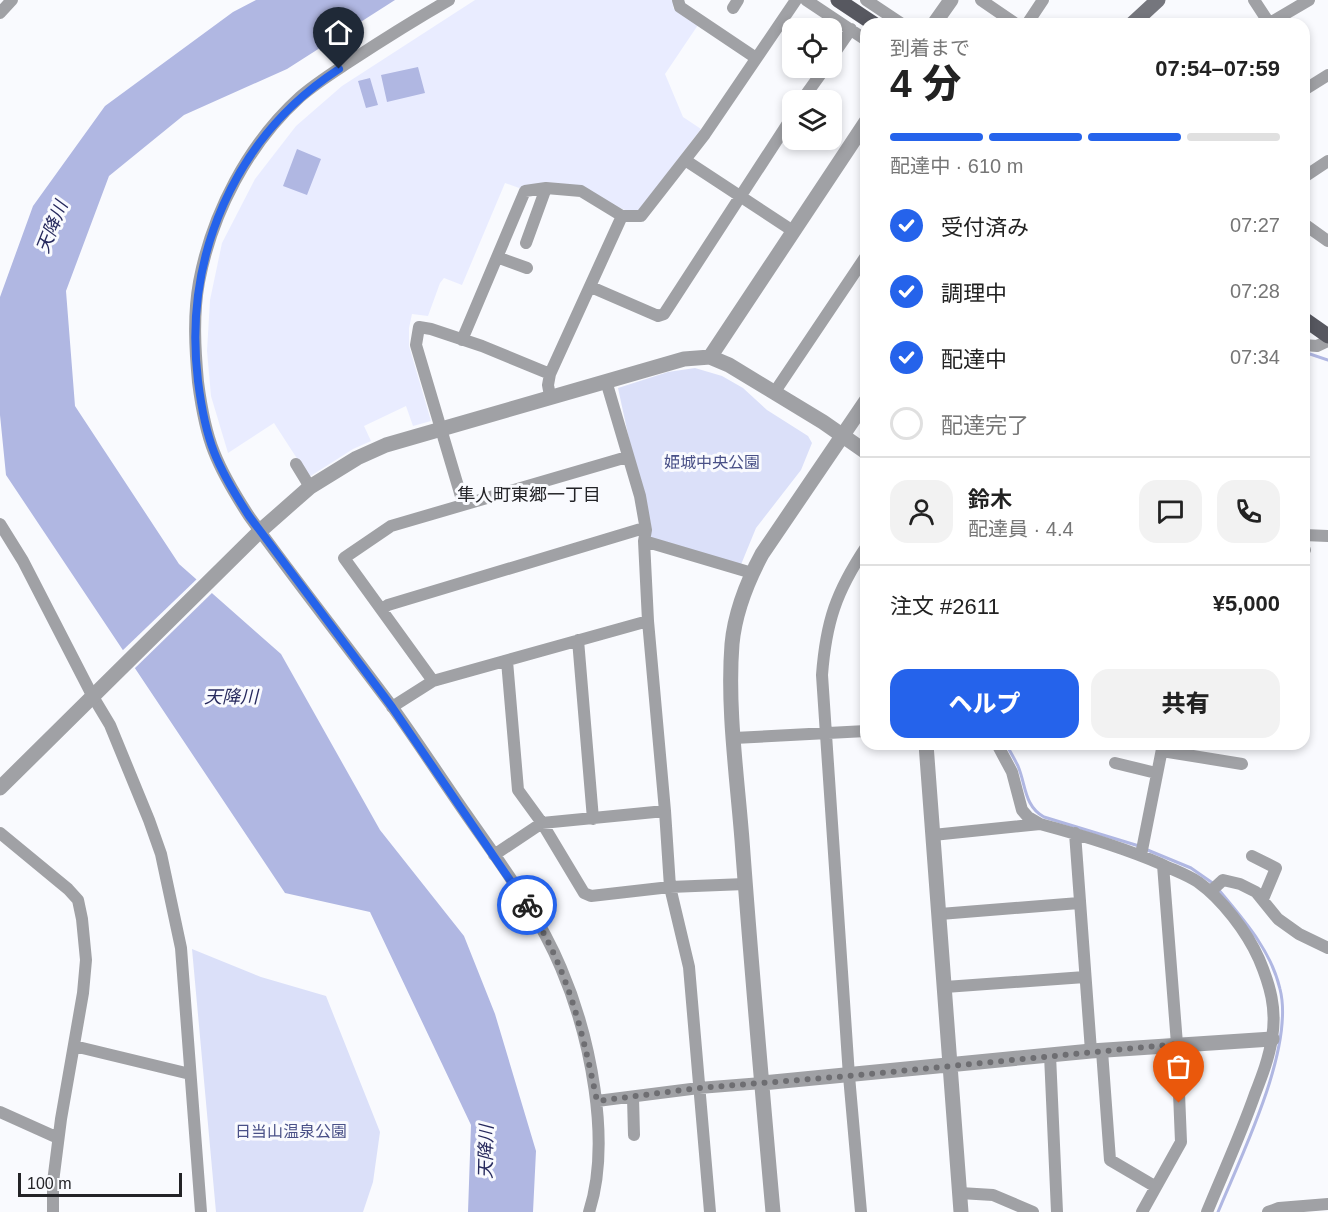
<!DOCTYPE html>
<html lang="ja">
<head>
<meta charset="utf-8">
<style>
  body { margin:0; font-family:Arial,"Noto Sans JP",sans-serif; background:#f2f2f2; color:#222; height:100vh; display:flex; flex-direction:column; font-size:22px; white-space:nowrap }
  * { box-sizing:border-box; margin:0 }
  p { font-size:20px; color:#767676 }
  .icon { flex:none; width:33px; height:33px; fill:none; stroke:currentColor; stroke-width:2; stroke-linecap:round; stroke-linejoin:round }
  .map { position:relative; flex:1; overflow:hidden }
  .drawer { position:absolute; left:860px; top:18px; width:450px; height:732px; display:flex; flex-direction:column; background:#fff; border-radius:18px; box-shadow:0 3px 9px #0003 }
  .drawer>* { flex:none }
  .controls { position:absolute; left:782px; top:18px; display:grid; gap:12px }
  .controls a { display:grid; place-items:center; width:60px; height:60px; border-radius:12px; background:#fff; box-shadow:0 3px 9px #0003; font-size:30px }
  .scale { position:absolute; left:18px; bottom:15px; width:164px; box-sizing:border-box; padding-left:6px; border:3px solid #232327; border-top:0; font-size:16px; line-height:21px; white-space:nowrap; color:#232327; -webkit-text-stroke:4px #f9fafe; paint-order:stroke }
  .pin { position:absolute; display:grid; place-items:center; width:51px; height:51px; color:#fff; margin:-62px -26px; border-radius:50% 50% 50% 0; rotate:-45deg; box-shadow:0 0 6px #0007 }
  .pin .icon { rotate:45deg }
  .courier { position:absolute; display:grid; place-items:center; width:60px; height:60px; margin:-30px; border:4px solid #2563eb; border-radius:50%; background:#fff; color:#222; box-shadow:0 2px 8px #0007 }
  .headline em { font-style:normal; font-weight:800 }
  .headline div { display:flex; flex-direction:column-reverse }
  .headline { display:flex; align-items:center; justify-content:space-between; height:102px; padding:0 30px }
  h1 { font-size:39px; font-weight:800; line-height:45px }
  .bar { display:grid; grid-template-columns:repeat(4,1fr); gap:9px 6px; align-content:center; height:72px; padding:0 30px }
  .bar i { height:8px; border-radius:4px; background:#e0e0e0 }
  .bar .current { background:#2563eb }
  .bar p { grid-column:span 4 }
  .line { display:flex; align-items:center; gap:15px; padding:0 30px; border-top:2px solid #e0e0e0 }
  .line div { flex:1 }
  .round { display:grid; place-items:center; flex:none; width:63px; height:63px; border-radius:18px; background:#f2f2f2 }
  ol { padding:0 30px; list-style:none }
  li { display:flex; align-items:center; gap:18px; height:66px }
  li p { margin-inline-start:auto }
  li .icon { padding:6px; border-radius:50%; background:#2563eb; color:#fff; stroke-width:4 }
  li:last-child { color:#767676 }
  li i { width:33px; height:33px; border:3px solid #e0e0e0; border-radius:50% }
  .primary-button { display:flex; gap:12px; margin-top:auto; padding:12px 30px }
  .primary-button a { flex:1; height:69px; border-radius:18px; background:#2563eb; color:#fff; font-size:24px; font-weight:800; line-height:69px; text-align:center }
  .primary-button a+a { background:#f2f2f2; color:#222 }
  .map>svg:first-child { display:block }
  .built { fill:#e9ecff }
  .park { fill:#dbe0f9 }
  .water { fill:#b0b7e2 }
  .pier { fill:#f9fafe }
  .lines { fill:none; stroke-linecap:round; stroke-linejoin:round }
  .stream { stroke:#b0b7e2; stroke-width:3 }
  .minor { stroke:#a0a1a5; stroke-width:12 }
  .tertiary { stroke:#a0a1a5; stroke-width:15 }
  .secondary { stroke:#75767d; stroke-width:15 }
  .primary { stroke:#575860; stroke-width:15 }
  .done { stroke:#6e6e72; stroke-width:6; stroke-dasharray:0 10.8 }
  .route { stroke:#2563eb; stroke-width:8 }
  .labels { text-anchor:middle; stroke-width:6; stroke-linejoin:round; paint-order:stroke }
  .park-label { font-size:16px; fill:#495087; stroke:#f9fafe }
  .water-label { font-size:18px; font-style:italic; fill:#26295d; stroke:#f9fafe }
  .neighbourhood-label { font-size:18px; fill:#232327; stroke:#f9fafe }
</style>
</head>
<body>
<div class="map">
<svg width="1328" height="1212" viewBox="0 0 1328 1212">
  <rect width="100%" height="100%" fill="#f9fafe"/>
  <path class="built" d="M475 0H675L673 8 698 25 665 74 683 117 701 129 638 211 631 212 580 194 522 189 505 183 462 285 444 278 440 283 428 316 412 314 409 328V346L431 421 413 426 406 406 364 426 371 441 353 449 309 477 274 423 228 453 211 396 207 351 210 300 222 243 255 179 296 126 342 86Z"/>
  <path class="park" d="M695 368 722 376 743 388 767 410 808 436 812 443 801 470 756 528 740 567 651 541 618 388 668 372Z
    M192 949 261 977 326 996 380 1132 373 1182 363 1212H216Z"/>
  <path class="water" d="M256 0H395L287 69 184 115 109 176 66 291 75 406 179 564 281 654 380 830 464 936 495 1014 536 1151 533 1212H468L471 1125 370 912 285 893 6 475 0 415V297L33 206 105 106 233 12Z
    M418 67 425 93 387 102 381 75Z
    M370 78 378 105 366 108 358 81Z
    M297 149 321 159 307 195 283 186Z"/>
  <path class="pier" d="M199 577 214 591 133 670 121 652Z"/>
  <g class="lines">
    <path class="stream" d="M1304 352 1328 360
      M1006 744C1010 751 1014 758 1018 766 1026 785 1024 806 1044 817L1139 846
      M1145 849 1191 868 1214 884
      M1218 1212C1241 1156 1295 1048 1280 989 1271 950 1243 919 1218 889"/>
    <path class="minor" d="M449 0C416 19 384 39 352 60 334 72 316 83 300 97 248 144 212 213 199 282 193 315 195 349 198 382 201 405 205 430 214 452 223 475 236 496 249 516 295 580 344 642 391 705 417 741 441 778 466 814 500 863 538 913 561 968 590 1036 612 1141 589 1212
      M678 0 680 7 756 58
      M806 0 866 40
      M866 0 902 24
      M981 0 1016 24
      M1254 0 1269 23
      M733 8 738 0
      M0 13 12 0
      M1027 24 1043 0
      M1268 24 1309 0
      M831 58 851 29
      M1304 90 1328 75
      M802 100 825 68
      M685 160 793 231
      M1304 177 1328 161
      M1304 224 1328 241
      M526 243 546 188
      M497 257 527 268
      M591 287 658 316 664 314 792 117
      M462 340 525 191 546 188 581 191 622 216
      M1304 345 1317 346 1328 341
      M774 393 866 256
      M550 396 548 385 550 374 622 216H641L705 134 796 0
      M296 464 310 487
      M463 503 416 345 419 327 431 329 482 346 550 374
      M0 524 23 561 92 695 110 725 149 820 161 854 181 948 201 1212
      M1304 535 1328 536
      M644 541 752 573
      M1304 550H1305
      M382 609 388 605 644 528 646 530
      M648 621 665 811 670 887 689 967 710 1212
      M578 640 593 819
      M507 661 518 790 542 823 584 893 591 896 670 887 745 884
      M433 681 344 558 391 526 627 457
      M392 707 433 681 648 621 644 541 646 530 640 496 606 381
      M734 738 866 731
      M997 744 1012 772 1022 810 1028 817 1040 824C1081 835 1122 847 1161 864 1173 870 1186 874 1198 882 1222 899 1247 932 1259 959 1270 985 1277 1009 1272 1038 1269 1058 1262 1076 1255 1094 1241 1134 1223 1173 1207 1212
      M1162 751 1242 764
      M1115 763 1156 773
      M0 833 68 889 78 900 82 919 86 960 83 993 61 1119 53 1182V1212
      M1075 833 1091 1051
      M933 835 1040 824
      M494 855 542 823 665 811
      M1141 855 1163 744
      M1252 856 1276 868 1263 899
      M1210 892 1223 880 1240 884 1256 892 1278 919 1299 934 1328 948
      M940 914 1079 903
      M945 987 1085 977
      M74 1046 190 1074
      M1102 1051 1110 1160 1156 1187
      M1050 1055 1057 1212
      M633 1097 634 1135
      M597 1101 699 1088 762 1083
      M0 1112 58 1138
      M960 1193 993 1195 1033 1212
      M861 1212 849 1076 822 675C826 622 836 592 866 547
      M1142 1212 1181 1142 1177 1044 1163 865
      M1268 1212 1279 1208 1328 1204"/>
    <path class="tertiary" d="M934 24 951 0
      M710 357 866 122
      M926 744 961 1212
      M0 788 260 531 310 487 357 458 386 445 684 359 710 357 729 365 823 422 866 452
      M762 1083 1091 1051 1272 1039
      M773 1212C762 1088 751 964 742 840 737 776 727 707 732 644 735 612 747 582 762 554L866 401"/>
    <path class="secondary" d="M1132 24 1158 0"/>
    <path class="primary" d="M838 0 874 24
      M1304 319 1328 336"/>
  </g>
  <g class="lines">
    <path class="done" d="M527 905C568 968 582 1030 597 1101L699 1088 849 1076 1177 1044 1179 1103"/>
    <path class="route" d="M339 69C234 137 183 258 198 381 201 405 205 429 214 452 223 475 236 496 249 516L392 707 527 905"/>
  </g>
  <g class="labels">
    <g class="park-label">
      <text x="712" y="468">姫城中央公園</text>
      <text x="291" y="1137">日当山温泉公園</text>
    </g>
    <g class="water-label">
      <text transform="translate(52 227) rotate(-68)" y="6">天降川</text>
      <text x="231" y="703">天降川</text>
      <text transform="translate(486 1152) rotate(-89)" y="6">天降川</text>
    </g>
    <g class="neighbourhood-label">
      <text x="529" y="501">隼人町東郷一丁目</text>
    </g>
  </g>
</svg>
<div class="controls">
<a><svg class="icon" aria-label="locate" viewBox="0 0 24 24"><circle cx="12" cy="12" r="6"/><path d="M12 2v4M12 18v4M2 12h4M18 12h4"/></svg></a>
<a><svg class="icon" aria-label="layers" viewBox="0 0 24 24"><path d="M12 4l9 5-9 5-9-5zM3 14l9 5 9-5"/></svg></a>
</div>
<div class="scale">100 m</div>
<div class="pin" style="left:1179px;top:1103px;background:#ea580c"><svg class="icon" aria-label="bag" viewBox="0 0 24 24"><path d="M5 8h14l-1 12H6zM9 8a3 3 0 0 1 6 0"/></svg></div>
<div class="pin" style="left:339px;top:69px;background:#1f2937"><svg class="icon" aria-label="home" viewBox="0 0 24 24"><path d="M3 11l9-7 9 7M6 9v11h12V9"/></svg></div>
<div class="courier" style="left:527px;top:905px"><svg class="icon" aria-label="bike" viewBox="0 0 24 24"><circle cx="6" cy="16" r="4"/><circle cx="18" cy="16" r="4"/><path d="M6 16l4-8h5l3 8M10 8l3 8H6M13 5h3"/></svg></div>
<section class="drawer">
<div class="headline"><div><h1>4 分</h1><p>到着まで</p></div><em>07:54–07:59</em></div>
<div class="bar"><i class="current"></i><i class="current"></i><i class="current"></i><i></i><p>配達中 · 610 m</p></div>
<ol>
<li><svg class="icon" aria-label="check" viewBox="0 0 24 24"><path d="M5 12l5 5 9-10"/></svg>受付済み<p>07:27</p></li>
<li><svg class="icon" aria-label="check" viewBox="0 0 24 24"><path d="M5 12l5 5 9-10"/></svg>調理中<p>07:28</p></li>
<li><svg class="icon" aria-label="check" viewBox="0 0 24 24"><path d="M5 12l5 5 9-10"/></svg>配達中<p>07:34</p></li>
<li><i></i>配達完了</li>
</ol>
<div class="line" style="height:108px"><a class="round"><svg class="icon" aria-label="person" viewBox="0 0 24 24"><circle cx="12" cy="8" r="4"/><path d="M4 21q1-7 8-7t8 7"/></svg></a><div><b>鈴木</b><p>配達員 · 4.4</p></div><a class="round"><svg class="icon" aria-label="chat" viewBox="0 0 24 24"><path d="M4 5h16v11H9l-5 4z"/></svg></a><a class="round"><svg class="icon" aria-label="phone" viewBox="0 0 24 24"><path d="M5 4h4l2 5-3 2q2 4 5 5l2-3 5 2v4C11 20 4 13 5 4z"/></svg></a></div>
<div class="line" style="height:78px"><div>注文 #2611</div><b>¥5,000</b></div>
<div class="primary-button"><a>ヘルプ</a><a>共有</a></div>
</section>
</div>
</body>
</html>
